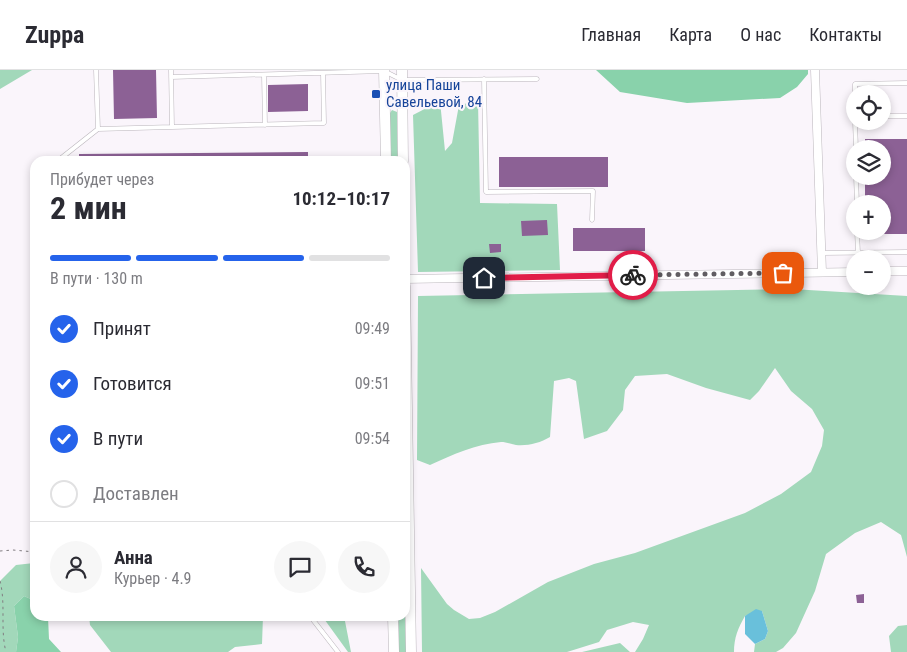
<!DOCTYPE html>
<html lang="ru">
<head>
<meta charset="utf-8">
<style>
  body { margin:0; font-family:"Roboto Condensed",sans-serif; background:#f7f7f7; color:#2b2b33; height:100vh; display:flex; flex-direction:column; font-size:19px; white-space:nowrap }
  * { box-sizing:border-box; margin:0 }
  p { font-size:16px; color:#7c7c81 }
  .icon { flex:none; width:28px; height:28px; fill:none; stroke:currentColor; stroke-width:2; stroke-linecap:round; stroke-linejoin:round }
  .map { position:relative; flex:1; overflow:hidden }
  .drawer { position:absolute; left:30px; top:86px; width:380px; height:465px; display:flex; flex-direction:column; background:#fff; border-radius:15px; box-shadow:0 2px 8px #0003 }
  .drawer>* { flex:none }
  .controls { position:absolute; left:846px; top:15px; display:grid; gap:10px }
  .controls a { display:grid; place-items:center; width:45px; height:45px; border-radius:50%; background:#fff; box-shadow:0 2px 8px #0003; font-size:25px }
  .pin { position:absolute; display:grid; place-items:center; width:42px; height:42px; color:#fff; margin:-21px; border-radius:10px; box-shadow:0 2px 8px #0006 }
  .courier { position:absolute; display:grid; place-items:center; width:50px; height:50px; margin:-25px; border:4px solid #e11d48; border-radius:50%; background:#fff; color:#222; box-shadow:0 1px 6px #0007 }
  .headline em { font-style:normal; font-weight:700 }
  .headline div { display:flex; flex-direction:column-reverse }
  .headline { display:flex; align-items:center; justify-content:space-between; height:85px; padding:0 20px }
  h1 { font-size:32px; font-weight:700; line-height:38px }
  .bar { display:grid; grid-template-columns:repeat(4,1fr); gap:8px 5px; align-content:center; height:60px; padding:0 20px }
  .bar i { height:6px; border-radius:4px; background:#e1e1e2 }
  .bar .on { background:#2563eb }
  .bar p { grid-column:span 4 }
  .line { display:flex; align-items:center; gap:12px; padding:0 20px; border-top:1px solid #e1e1e2 }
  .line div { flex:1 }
  .round { display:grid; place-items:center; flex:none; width:52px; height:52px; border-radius:26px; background:#f7f7f7 }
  ol { padding:0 20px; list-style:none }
  li { display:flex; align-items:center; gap:15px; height:55px }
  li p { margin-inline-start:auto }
  li .icon { padding:5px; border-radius:50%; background:#2563eb; color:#fff; stroke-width:4 }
  li:last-child { color:#7c7c81 }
  li i { width:28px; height:28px; border:2px solid #e1e1e2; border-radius:50% }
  header { display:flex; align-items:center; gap:30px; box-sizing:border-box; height:70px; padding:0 25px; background:#fff; border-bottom:1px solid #e1e1e2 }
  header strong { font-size:24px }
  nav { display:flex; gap:28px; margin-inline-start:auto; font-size:18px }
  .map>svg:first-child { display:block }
  .green { fill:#a2d8ba }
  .forest { fill:#89d2ab }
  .water { fill:#69c0db }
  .building { fill:#8c6195 }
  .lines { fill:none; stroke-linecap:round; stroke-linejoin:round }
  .service-casing { stroke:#bbb6bc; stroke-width:5 }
  .minor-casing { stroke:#bbb6bc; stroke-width:9 }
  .tertiary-casing { stroke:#bbb6bc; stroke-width:11 }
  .path { stroke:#817d81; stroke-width:1; stroke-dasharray:2.5 4; stroke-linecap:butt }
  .service { stroke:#fff; stroke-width:4 }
  .minor { stroke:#fff; stroke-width:8 }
  .tertiary { stroke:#fff; stroke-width:10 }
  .done { stroke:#615e62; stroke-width:5; stroke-dasharray:0 9 }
  .route { stroke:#e11d48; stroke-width:6 }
  .transit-dot { fill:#1a4fb4; stroke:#faf5fb; stroke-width:2 }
  .labels { text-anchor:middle; stroke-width:4.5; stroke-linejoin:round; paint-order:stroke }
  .transit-label { font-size:15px; fill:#164399; stroke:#faf5fb; text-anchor:start }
</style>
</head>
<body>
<header>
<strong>Zuppa</strong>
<nav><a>Главная</a><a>Карта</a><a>О нас</a><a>Контакты</a></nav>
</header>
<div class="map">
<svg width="907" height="582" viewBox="0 0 907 582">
  <rect width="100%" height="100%" fill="#faf5fb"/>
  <path class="green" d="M0 0H32L0 19Z
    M440 31 445 81 452 73 459 35 478 31 480 133 557 134 560 200 418 202 413 45Z
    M392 40 397 42 398 91H390V43Z
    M792 219 907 226V487L901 465 881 452 855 463 826 484 815 521 796 563 783 578 776 582H754L755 574 765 569 768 561 762 541 745 546C738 558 734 568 734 582H635L643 569 649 555 633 552 607 560 599 572 567 582H422L421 498 447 534 454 540 469 549 480 548 495 542 548 512 594 494 635 483 745 443 781 424 811 402 822 376 824 360 812 339 791 321 775 298 759 321 750 330 706 318 667 304 635 306 625 320 623 340 607 361 584 369 576 311 569 308 554 311 550 367C540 373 528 376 516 375 511 374 506 372 501 372 476 374 452 385 430 395L417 390 418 226Z
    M405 490 406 582H398L397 546H405Z
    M34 493 35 531 24 526 14 536 18 567 16 582H0V511L16 495Z
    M89 546H263L262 574 235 577 228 582H111L90 555Z
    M322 546H344L351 582H348Z
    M907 555V582H891L889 566 898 556Z
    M620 573 630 582H582Z"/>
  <path class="forest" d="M596 0H808V4L797 17 780 28 687 33 620 22Z
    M24 526 35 531V546L48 547 49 569 61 582H16L18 567 14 536Z"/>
  <path class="water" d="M756 539 762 541 768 561 765 569 755 574 745 564V546Z"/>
  <path class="building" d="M113 0H156L157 48 114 49Z
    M308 14V41L268 42V15Z
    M865 69H907V164H882V134H865V106H882V79H865Z
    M308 82V91H79V84Z
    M499 87H608V117H499Z
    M547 150 548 165 522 166 521 151Z
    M573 158H645V181H573Z
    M489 174H501V182L490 183Z
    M864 524V533H857L856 525Z"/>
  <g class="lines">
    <g class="service-casing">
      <path id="service" d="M96 0 98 59
        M171 0 172 57 324 53 323 3
        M264 5 265 55
        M171 7 384 1 402 10 537 9
        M484 9 486 122 593 121 592 150
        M855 24V14L907 13
        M882 46H907
        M855 51 856 79
        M60 91V89L98 59 172 57
        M856 106 857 134
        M857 161 858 183
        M822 183 907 182
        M310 546 338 582"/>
    </g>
    <g class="minor-casing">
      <path id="minor" d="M815 0 822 202
        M882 201H907
        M405 209 855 202"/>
    </g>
    <g class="tertiary-casing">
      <path id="tertiary" d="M384 0 386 91
        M402 0 403 91
        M405 216 411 582
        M393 546 394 582"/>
    </g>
    <path class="path" d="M0 481 13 480 35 482
      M0 511C6 534 0 559 6 582"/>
    <use href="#service" class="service"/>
    <use href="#minor" class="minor"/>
    <use href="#tertiary" class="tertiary"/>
  </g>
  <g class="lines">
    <path class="done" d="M633 205 783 203"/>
    <path class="route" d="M484 208 633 205"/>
  </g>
  <rect class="transit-dot" x="371" y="19" width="10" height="10" rx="2.5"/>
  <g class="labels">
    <g class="transit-label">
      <text x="386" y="20">улица Паши<tspan x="386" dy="17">Савельевой, 84</tspan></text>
    </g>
  </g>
</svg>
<div class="controls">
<a><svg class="icon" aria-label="locate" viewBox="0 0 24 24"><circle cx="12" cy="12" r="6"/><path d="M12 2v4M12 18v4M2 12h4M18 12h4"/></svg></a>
<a><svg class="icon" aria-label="layers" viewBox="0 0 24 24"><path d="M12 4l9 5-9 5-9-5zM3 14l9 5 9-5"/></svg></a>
<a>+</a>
<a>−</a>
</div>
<div class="pin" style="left:783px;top:203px;background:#ea580c"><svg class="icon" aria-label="bag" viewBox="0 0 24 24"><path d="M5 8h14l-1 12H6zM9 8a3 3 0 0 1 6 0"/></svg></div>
<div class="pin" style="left:484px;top:208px;background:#1f2937"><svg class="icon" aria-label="home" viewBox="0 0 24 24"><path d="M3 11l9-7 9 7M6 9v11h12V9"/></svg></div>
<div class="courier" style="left:633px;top:205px"><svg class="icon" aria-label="bike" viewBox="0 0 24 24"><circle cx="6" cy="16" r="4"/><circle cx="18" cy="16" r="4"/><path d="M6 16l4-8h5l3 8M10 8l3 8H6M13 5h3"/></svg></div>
<section class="drawer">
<div class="headline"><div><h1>2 мин</h1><p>Прибудет через</p></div><em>10:12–10:17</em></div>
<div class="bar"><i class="on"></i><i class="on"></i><i class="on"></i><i></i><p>В пути · 130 m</p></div>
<ol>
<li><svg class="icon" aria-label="check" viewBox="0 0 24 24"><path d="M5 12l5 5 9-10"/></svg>Принят<p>09:49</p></li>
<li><svg class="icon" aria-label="check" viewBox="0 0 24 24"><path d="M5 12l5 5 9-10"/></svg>Готовится<p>09:51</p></li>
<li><svg class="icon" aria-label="check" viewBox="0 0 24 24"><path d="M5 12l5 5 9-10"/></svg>В пути<p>09:54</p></li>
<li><i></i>Доставлен</li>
</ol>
<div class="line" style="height:90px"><a class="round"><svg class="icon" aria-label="person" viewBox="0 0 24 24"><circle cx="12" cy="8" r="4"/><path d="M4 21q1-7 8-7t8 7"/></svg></a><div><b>Анна</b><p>Курьер · 4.9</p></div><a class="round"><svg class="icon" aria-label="chat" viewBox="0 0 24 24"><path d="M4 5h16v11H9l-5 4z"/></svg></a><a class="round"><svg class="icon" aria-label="phone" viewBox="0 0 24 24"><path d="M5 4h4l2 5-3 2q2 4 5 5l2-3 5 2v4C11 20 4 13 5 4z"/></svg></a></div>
</section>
</div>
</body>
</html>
